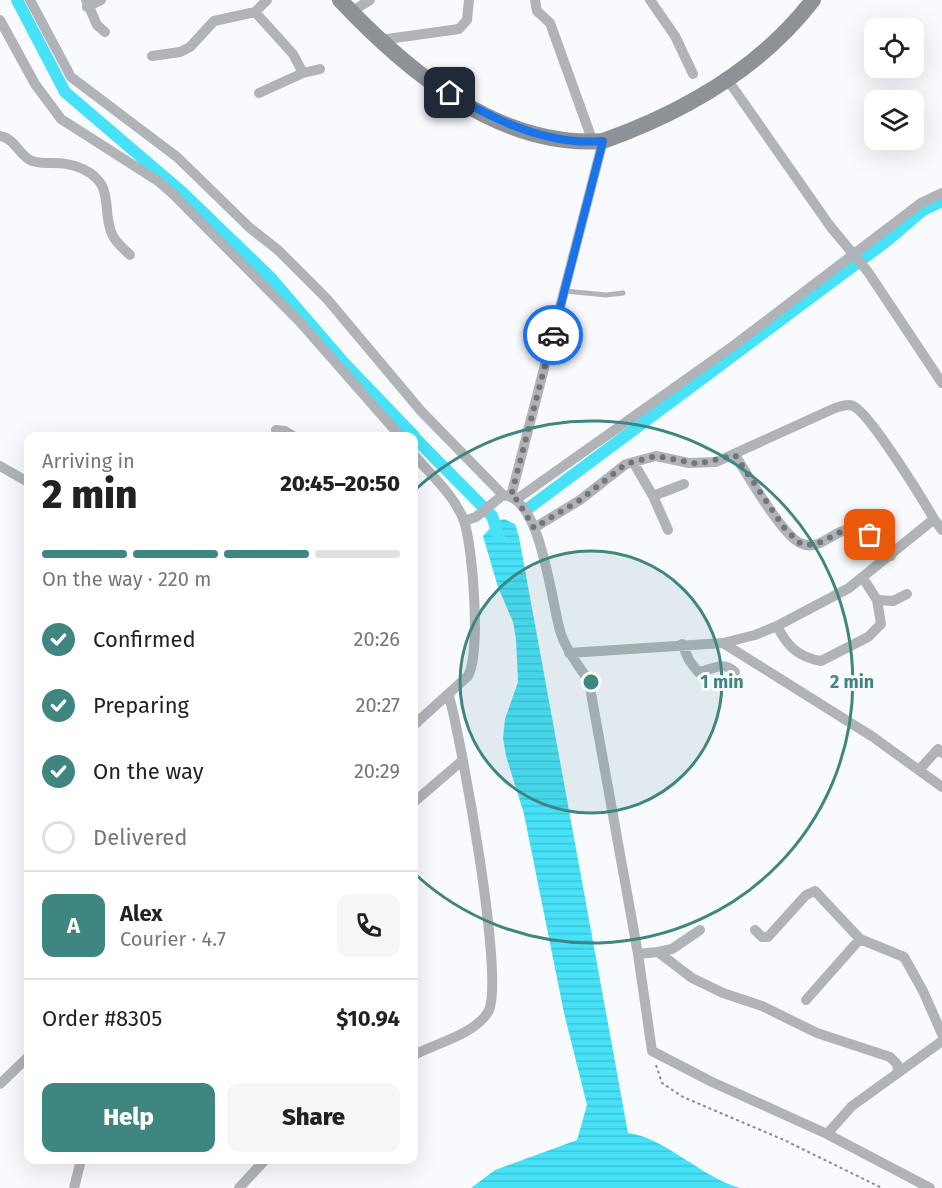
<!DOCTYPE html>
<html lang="en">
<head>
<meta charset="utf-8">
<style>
  body { margin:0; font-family:"Fira Sans",sans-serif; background:#f6f6f6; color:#222; height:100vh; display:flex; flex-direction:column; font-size:22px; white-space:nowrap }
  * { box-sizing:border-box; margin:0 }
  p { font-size:20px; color:#767676 }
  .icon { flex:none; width:33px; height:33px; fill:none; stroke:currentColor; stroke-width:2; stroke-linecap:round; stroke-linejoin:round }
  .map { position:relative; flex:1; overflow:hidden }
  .drawer { position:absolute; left:24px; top:432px; width:394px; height:732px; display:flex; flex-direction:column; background:#fff; border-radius:12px; box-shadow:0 6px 24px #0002 }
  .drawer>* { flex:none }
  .tools { position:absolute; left:864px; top:18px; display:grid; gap:12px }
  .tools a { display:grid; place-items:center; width:60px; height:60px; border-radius:12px; background:#fff; box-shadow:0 6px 24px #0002; font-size:30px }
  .pin { position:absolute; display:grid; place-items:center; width:51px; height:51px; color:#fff; margin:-26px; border-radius:12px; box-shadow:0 3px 9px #0006 }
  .courier { position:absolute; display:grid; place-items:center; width:60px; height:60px; margin:-30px; border:4px solid #1a73e8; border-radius:50%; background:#fff; color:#222; box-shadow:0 2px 8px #0007 }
  .headline em { font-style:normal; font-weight:800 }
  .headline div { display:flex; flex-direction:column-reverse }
  .headline { display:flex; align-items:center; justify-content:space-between; height:102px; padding:0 18px }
  h1 { font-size:39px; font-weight:800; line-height:45px }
  .bar { display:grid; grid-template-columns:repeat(4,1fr); gap:9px 6px; align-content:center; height:72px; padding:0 18px }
  .bar i { height:8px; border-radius:4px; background:#e0e0e0 }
  .bar .active { background:#3f8681 }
  .bar p { grid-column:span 4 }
  .line { display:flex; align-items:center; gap:15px; padding:0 18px; border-top:2px solid #e0e0e0 }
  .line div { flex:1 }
  .round { display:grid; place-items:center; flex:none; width:63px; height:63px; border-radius:12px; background:#f6f6f6 }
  ol { padding:0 18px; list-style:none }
  li { display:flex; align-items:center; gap:18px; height:66px }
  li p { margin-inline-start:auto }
  li .icon { padding:6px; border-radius:50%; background:#3f8681; color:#fff; stroke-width:4 }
  li:last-child { color:#767676 }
  li i { width:33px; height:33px; border:3px solid #e0e0e0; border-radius:50% }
  .button { display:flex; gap:12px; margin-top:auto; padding:12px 18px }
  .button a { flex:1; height:69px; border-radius:12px; background:#3f8681; color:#fff; font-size:24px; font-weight:800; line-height:69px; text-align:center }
  .button a+a { background:#f6f6f6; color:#222 }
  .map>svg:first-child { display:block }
  .water { fill:url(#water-rules) }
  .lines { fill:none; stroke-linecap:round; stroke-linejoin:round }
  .canal { stroke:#47e2f8; stroke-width:12 }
  .path { stroke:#8a8c90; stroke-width:2; stroke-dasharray:3 3; stroke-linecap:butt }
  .service { stroke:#b0b4b8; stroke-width:5 }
  .minor { stroke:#b0b4b8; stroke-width:10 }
  .secondary { stroke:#8d9298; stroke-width:16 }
  .done { stroke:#737579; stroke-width:6; stroke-dasharray:0 10.8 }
  .route { stroke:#1a73e8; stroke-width:8 }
  .ring { fill:none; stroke:#3f8681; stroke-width:3 }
  .centre { fill:#3f8681; stroke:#f8fafe; stroke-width:3 }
  .ring-label { font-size:18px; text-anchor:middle; font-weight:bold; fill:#3f8681; stroke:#f8fafe; stroke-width:6; stroke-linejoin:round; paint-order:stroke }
</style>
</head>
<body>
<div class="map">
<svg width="942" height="1188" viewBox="0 0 942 1188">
  <defs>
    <pattern id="water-rules" width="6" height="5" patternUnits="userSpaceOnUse" patternTransform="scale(1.5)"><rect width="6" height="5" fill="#47e2f8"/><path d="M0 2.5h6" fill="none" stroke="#3ec2d5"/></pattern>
  </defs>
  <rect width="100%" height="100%" fill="#f8fafe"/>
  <path class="water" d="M504 519 515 524 519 537 628 1133C664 1137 701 1177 740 1188H471L495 1170 577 1140 587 1105 564 1013 524 814 506 756 503 738 505 719 518 682 516 639 513 622 498 587 483 536 496 522Z"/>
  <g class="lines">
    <path class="canal" d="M17 0 65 92 182 192 270 277 343 362 414 436
      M414 437 492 516 499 537
      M530 507 888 240 923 210 942 201"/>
    <path class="path" d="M656 1065 662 1083 683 1097 784 1140 882 1188"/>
    <path class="service" d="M565 291 606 295 623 293"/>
    <path class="minor" d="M30 0 71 77 177 157 250 228 278 250 327 299 421 411 503 495
      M86 0 97 25 105 32
      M535 0 537 11 550 23 593 142
      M650 0 675 36 693 74
      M87 7 101 0
      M351 12 370 0
      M0 20 35 84 61 119 158 181 173 194 300 322 400 436
      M380 40 459 29 467 20 469 0
      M152 56 180 52 190 47 214 21 255 12
      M303 73 320 69
      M727 79 830 226 868 272 942 383
      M259 93 303 73 293 54 255 12 267 0
      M0 136C16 139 19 156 32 161 49 166 61 159 83 169 116 185 101 209 112 234 115 242 124 249 130 255
      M276 430 285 431 293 436
      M414 455C431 475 455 496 464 521 473 547 481 653 468 676L414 725
      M735 455C747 474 782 535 800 543 830 558 845 495 891 556
      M633 462 653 496 668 530
      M0 466 28 482
      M511 496 603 141
      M653 496 684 484
      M517 499 733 346 921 203 942 193
      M464 521 476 517 503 495C542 497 551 604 561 634 567 653 580 666 589 682L638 954 652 1051 712 1082 827 1134 930 1188
      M534 528 580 500 626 464 656 456 689 463 716 462 835 408C840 407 847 403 853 406 869 412 923 500 934 519
      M877 600 893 601 907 594
      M777 626C787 646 798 657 821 661L868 637 881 624 877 600 863 578
      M723 643 873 737 942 787
      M682 644 689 660 698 672C713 670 723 660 735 672
      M569 653 723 643 755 635 777 626 849 588 934 519 942 530
      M919 770 938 749 942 753
      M414 802 463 760
      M755 930 762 937H768L806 895 815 891 860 939 904 957 923 991 942 1034
      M658 952 672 949 700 930
      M638 954 658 952 692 978 723 993 762 1006 817 1033 890 1057 897 1064 898 1073
      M806 1000 860 939
      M414 1055C437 1043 475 1034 488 1012 506 983 461 739 449 696
      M0 1084 28 1057
      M827 1134 852 1106 942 1041
      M74 1188 81 1160
      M239 1188 265 1160"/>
    <path class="secondary" d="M340 0C406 70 499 149 603 141 684 112 760 69 813 0"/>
  </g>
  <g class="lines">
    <path class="done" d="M553 335 511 496 517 500 534 528 580 500 626 464 656 456 698 464 735 455 785 529 802 545C834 546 835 520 870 535"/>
    <path class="route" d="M450 93C495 121 549 146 603 141L553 335"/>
  </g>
  <circle cx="591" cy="682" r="131" fill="#3f8681" fill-opacity=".12"/>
  <g class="ring">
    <circle cx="591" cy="682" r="131"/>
    <path d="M415 490A261 261 0 1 1 415 874"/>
  </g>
  <circle cx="591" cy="682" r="9" class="centre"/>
  <g class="ring-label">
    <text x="722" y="688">1 min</text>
    <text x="852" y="688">2 min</text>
  </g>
</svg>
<div class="tools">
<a><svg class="icon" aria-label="locate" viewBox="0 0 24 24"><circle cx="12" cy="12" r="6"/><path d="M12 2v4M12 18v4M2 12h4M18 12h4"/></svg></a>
<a><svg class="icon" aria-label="layers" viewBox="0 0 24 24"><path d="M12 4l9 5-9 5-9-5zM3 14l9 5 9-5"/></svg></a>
</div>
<div class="pin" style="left:870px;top:535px;background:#ea580c"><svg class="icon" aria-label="bag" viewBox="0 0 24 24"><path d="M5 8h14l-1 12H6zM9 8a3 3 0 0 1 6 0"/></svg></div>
<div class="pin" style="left:450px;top:93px;background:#1f2937"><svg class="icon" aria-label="home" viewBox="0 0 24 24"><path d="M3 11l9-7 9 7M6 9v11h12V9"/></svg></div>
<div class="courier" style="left:553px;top:335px"><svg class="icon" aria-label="car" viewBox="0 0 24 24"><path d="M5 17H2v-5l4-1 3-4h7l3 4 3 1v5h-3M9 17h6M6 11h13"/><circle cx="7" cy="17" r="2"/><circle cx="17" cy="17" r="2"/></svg></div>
<section class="drawer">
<div class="headline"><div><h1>2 min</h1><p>Arriving in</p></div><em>20:45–20:50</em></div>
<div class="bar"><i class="active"></i><i class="active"></i><i class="active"></i><i></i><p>On the way · 220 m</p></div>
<ol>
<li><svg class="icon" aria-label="check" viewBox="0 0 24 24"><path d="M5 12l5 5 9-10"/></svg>Confirmed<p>20:26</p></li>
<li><svg class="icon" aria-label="check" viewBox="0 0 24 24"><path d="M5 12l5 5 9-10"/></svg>Preparing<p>20:27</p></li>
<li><svg class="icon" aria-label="check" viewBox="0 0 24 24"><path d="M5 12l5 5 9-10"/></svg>On the way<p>20:29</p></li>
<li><i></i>Delivered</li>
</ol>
<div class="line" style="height:108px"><b class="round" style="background:#3f8681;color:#fff">A</b><div><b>Alex</b><p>Courier · 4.7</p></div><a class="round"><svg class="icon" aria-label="phone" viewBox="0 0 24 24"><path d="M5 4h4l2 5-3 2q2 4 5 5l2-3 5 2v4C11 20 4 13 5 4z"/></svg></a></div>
<div class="line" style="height:78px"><div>Order #8305</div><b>$10.94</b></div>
<div class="button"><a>Help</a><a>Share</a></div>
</section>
</div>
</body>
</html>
